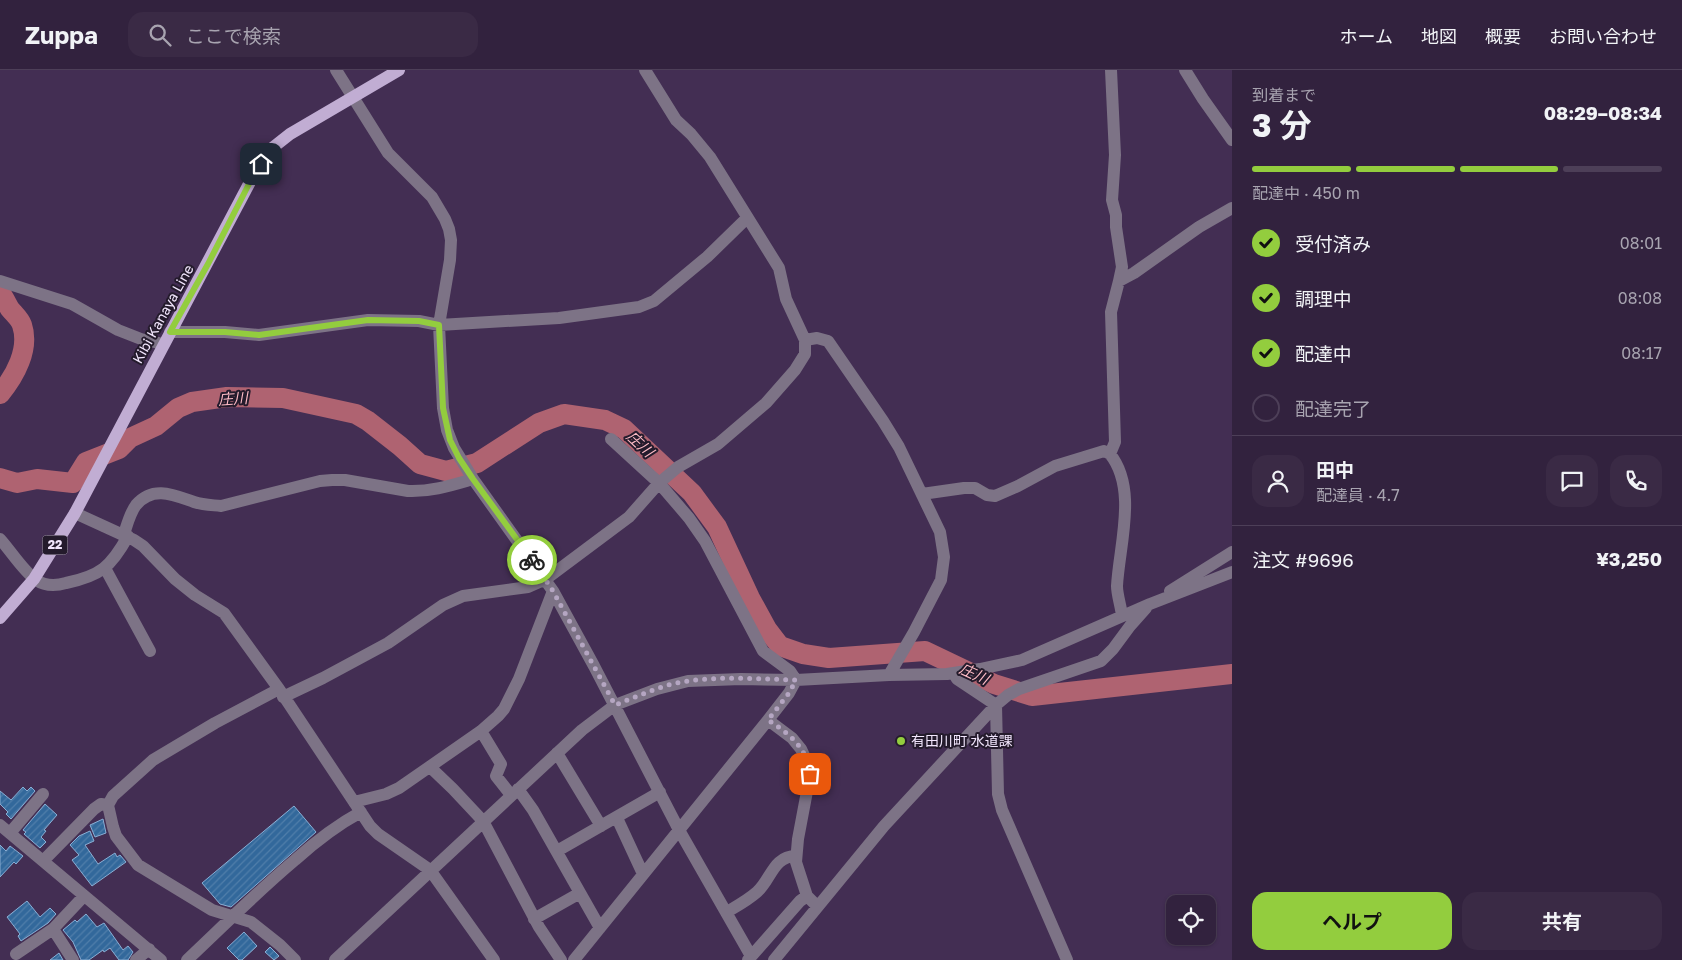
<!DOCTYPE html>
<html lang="ja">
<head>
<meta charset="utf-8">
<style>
  body { margin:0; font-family:"Golos Text","Noto Sans JP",sans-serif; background:#3a2a45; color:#f1f3f6; height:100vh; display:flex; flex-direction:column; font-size:19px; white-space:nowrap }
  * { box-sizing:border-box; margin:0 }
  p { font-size:16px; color:#a8a4b0 }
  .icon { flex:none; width:28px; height:28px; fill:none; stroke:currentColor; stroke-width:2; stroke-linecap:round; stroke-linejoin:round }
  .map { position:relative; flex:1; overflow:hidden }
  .sheet { display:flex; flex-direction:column; background:#32223e; width:450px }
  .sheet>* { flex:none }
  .buttons { position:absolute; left:1166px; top:825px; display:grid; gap:10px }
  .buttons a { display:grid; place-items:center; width:50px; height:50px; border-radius:10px; background:#32223e; box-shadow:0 1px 4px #0004,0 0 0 1px #4d3f58; font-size:25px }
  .pin { position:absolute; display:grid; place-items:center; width:42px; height:42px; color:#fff; margin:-21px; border-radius:10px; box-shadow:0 2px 8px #0006 }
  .courier { position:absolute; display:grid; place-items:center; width:50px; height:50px; margin:-25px; border:4px solid #93cd3e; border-radius:50%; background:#fff; color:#222; box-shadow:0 1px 6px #0007 }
  .headline em { font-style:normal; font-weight:700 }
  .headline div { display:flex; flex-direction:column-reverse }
  .headline { display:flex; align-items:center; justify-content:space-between; height:85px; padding:0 20px }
  h1 { font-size:32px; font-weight:700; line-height:38px }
  .bar { display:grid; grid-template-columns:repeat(4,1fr); gap:8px 5px; align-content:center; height:60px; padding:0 20px }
  .bar i { height:6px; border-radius:4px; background:#4d3f58 }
  .bar .selected { background:#93cd3e }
  .bar p { grid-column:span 4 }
  .line { display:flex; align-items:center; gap:12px; padding:0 20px; border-top:1px solid #4d3f58 }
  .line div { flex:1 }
  .round { display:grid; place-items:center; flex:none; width:52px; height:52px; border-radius:15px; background:#3a2a45 }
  ol { padding:0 20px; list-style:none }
  li { display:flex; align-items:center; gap:15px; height:55px }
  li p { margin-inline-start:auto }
  li .icon { padding:5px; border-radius:50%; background:#93cd3e; color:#111; stroke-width:4 }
  li:last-child { color:#a8a4b0 }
  li i { width:28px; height:28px; border:2px solid #4d3f58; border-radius:50% }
  .cta { display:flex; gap:10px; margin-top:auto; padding:10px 20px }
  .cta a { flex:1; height:58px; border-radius:15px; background:#93cd3e; color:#111; font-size:20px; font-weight:700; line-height:58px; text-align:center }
  .cta a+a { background:#3a2a45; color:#f1f3f6 }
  header { display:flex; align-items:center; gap:30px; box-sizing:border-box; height:70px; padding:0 25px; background:#32223e; border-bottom:1px solid #4d3f58 }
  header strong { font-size:24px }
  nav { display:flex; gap:28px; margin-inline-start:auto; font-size:18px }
  .search { width:350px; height:45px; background:#3a2a45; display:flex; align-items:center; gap:12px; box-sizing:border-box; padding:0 18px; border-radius:15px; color:#a8a4b0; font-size:19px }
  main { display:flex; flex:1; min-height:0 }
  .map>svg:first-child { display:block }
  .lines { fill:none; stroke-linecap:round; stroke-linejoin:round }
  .river { stroke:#af6371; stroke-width:20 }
  .building { fill:url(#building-hatch); stroke:#89aed4 }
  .minor { stroke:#7d7386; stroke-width:12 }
  .major { stroke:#c1add3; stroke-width:12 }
  .done { stroke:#b5a6c2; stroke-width:5; stroke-dasharray:0 9 }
  .route { stroke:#93cd3e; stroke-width:6 }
  .poi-dot { fill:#93cd3e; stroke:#241b2c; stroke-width:2 }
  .labels { text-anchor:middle; stroke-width:4; stroke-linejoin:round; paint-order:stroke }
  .shield { fill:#241b2c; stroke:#b4a9be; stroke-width:1 }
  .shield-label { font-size:12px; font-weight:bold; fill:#f2e6fd }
  .street-label { font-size:14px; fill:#f2e6fd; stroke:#241b2c }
  .poi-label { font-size:14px; fill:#f2e6fd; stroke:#241b2c; text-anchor:start }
  .water-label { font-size:15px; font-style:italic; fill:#fdbbc5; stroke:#241b2c }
</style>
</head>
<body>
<header>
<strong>Zuppa</strong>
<div class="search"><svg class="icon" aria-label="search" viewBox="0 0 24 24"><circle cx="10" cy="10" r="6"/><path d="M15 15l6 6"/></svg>ここで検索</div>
<nav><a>ホーム</a><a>地図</a><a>概要</a><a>お問い合わせ</a></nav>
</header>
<main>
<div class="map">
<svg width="1232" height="890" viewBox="0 0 1232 890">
  <defs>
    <pattern id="building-hatch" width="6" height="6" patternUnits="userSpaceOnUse" patternTransform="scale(1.25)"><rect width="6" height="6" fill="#32689b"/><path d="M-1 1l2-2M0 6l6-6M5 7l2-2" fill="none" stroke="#507eaa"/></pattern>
  </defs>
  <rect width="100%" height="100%" fill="#432e53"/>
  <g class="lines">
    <path class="river" d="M0 222C4 227 7 234 10 239 14 244 20 249 22 255 30 279 15 306 0 324
      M0 408 17 413 37 409 73 413 86 392 119 379 130 368 156 356 178 338 192 332 227 327 283 328 356 344 368 351 400 376 420 394 446 401 477 393 539 353 564 344 605 350 624 359 692 423 717 457 750 528 767 559 780 576 803 584 829 588 925 581 994 614 1032 626 1232 604"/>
  </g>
  <path class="building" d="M23 717 27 721 31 717 35 721 11 749 6 744 8 742 0 734V721L11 730Z
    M45 734 57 745 44 760 46 761 41 767 46 772 40 778 24 764 26 762 23 760Z
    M294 736 316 762 231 837 220 834 202 813Z
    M103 749 106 763 95 767 90 755Z
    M90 761 94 771 85 775 98 794 115 783 117 787 120 785 126 792 92 816 72 790 79 785 70 775 79 766Z
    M0 775 6 781 10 776 23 786 16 794 14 792 0 807Z
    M27 831 40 847 50 838 56 844 48 853 21 871 18 866 20 864 7 847Z
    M86 844 97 857 104 853 123 880 128 876 133 882 128 890H119L110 878 104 882 103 880 89 890H81L73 872 63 860 75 850 77 852Z
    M244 862 257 876 242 890H239L227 878Z
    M270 877 279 886 274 890 265 882Z
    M59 883 63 890H50Z"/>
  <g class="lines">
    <path class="minor" d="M336 0 388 83 432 127 445 149 449 159 451 170 450 190 439 255 443 338 447 360 454 378 473 409 553 521 594 596 679 760 751 886
      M1111 0 1115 85 1112 130 1116 145V157L1122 197 1119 211
      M1185 0 1203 29 1232 70
      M0 211 72 234 118 260 141 269 163 274
      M170 262H225L259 265 368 250 419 251 439 255 559 248 639 237 654 231 707 187 747 148
      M805 270 817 268 828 271 883 351 899 377 940 462 944 487 941 510 914 562 889 605
      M611 369 659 413 689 448 705 471 763 581 790 601 796 610
      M922 424 964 418H975L987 425 995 426 1018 416 1055 396 1104 381 1110 384
      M75 443 134 470 143 476 175 509 195 525 224 543 279 619 370 756 378 764 430 800 494 890
      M124 464C127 455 130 443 136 435 153 415 174 425 194 432 203 435 212 435 221 436L320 411 332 410H345L408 421C431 422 452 415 473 409
      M0 469C10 480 24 502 36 510 45 516 56 516 66 513 100 506 111 497 128 466
      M105 498 150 581
      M1170 521 1232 482
      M1122 546C1121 536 1117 525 1117 516 1119 476 1138 419 1110 384L1115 372 1111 242 1119 211 1134 203 1199 157 1232 138
      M954 604 957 609 996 635 998 724 1002 740 1067 890
      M279 619 215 653 153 690 113 726 108 735 113 757 116 766 138 795 212 840 251 852 280 875 295 890
      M283 627 323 608 388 573 443 535 463 526 528 517 546 509 629 447 659 413 678 397 718 374 766 333 795 300 805 284V270L786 229 779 198 710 87 691 64 676 50 645 0
      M768 650 792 668 801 679 809 696 808 716 798 769 796 792 807 826 817 836
      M481 661 501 694 496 706 511 725
      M557 683 601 756
      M430 697 453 719 483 751 539 857 561 890
      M518 719 533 740 600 858
      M354 732 386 724 399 718 481 661 498 646 504 639 519 609 553 521
      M617 748 643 804
      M0 755 161 890
      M10 763 43 724
      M557 781 660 722
      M43 791 94 739 101 734 108 735
      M727 842C737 836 748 830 757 822 771 810 773 786 796 786
      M534 849 580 823
      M53 859 73 890
      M16 884 53 859 84 826
      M136 890 149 879
      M187 890C223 856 257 822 295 790 315 772 337 755 361 742
      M335 890 582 660 615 635 657 619 688 611 741 609 796 610 889 605 947 604 980 599 1022 590 1150 534 1232 502
      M574 890 768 650 789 623 796 610
      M748 890 800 831 807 826
      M774 890 884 756 996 635 1008 625 1019 619 1101 591 1113 579 1130 556 1146 538"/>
    <path class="major" d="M0 548 34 509 75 443 251 110 271 79 290 64 399 0"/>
  </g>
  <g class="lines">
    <path class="done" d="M532 490 553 521 615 635C639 626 663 614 688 611 723 606 760 609 796 610L789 623 768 650C788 663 808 678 810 704"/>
    <path class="route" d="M261 94 251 110 208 194 170 262H225L259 265 368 250 419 251 439 255 443 338 450 370 459 388 473 409 532 490"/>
  </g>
  <circle class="poi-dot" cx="901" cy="671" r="5"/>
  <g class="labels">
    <rect class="shield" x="42.5" y="465.5" width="25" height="19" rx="4"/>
    <g class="shield-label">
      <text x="55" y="479">22</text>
    </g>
    <g class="street-label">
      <text transform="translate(163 244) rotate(-61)" y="5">Kibi Kanaya Line</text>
    </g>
    <g class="poi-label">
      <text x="911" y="676">有田川町 水道課</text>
    </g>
    <g class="water-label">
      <text transform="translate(233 329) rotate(-4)" y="5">庄川</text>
      <text transform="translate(640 374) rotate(43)" y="5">庄川</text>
      <text transform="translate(974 604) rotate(25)" y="5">庄川</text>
    </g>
  </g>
</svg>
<div class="buttons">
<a><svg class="icon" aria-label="locate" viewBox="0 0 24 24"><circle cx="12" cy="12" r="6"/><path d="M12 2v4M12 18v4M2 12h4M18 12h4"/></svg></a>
</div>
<div class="pin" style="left:810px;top:704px;background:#ea580c"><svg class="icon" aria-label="bag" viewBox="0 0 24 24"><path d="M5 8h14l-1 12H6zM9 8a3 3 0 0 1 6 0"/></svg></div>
<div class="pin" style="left:261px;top:94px;background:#1f2937"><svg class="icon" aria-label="home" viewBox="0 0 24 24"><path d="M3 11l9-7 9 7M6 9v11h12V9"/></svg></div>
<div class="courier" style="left:532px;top:490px"><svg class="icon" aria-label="bike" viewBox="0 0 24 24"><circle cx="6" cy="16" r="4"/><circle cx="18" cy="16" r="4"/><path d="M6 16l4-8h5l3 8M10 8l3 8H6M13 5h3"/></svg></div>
</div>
<section class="sheet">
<div class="headline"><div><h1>3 分</h1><p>到着まで</p></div><em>08:29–08:34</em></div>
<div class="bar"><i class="selected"></i><i class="selected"></i><i class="selected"></i><i></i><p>配達中 · 450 m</p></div>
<ol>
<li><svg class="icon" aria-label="check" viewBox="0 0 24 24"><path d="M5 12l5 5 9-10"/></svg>受付済み<p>08:01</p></li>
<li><svg class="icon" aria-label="check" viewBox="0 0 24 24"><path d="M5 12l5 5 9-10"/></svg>調理中<p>08:08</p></li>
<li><svg class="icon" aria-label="check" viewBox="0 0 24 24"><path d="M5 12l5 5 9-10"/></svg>配達中<p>08:17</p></li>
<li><i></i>配達完了</li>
</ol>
<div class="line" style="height:90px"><a class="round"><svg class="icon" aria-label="person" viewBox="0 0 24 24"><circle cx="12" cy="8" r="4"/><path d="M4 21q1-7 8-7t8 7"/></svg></a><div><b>田中</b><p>配達員 · 4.7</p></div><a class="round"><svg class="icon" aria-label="chat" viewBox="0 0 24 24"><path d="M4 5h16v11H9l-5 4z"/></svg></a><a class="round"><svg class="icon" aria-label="phone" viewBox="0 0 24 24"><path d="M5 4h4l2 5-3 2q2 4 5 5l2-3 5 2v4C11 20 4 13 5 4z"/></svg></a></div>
<div class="line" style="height:65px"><div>注文 #9696</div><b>¥3,250</b></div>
<div class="cta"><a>ヘルプ</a><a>共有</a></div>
</section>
</main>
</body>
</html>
